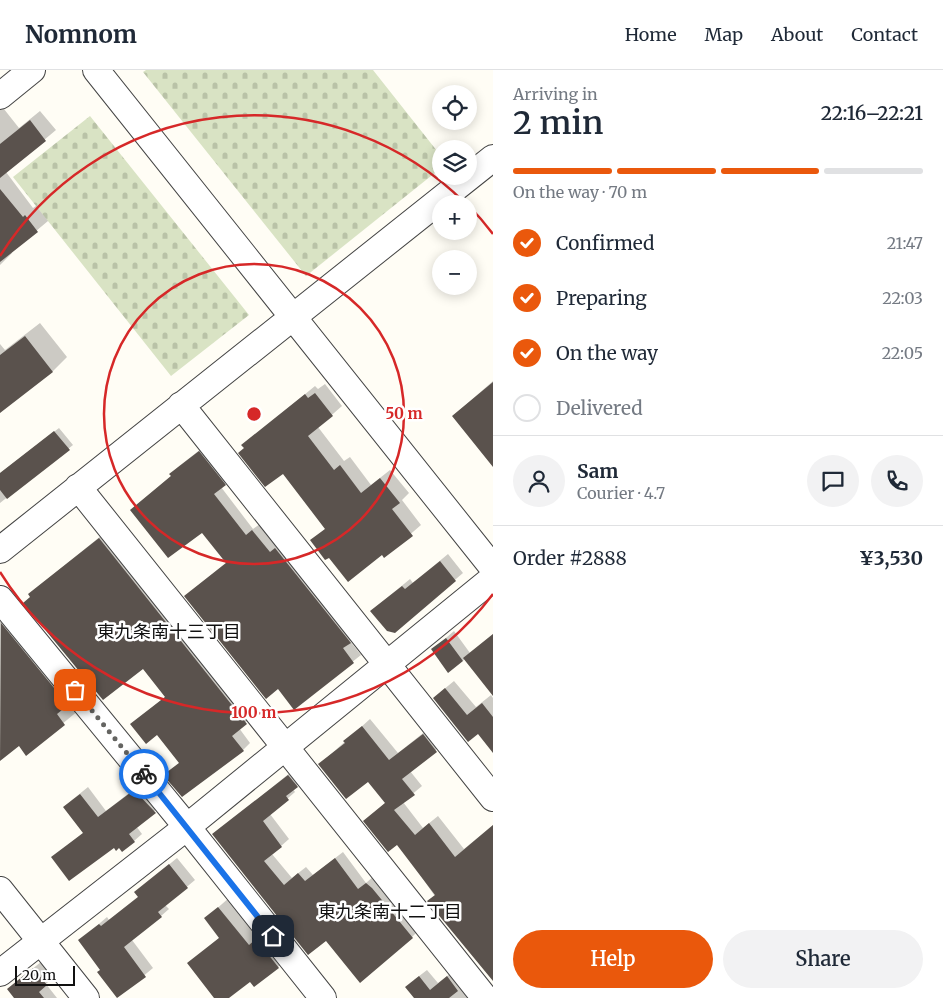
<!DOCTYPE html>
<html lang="en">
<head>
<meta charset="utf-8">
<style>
  body { margin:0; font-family:Merriweather,"Noto Sans JP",serif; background:#f2f2f3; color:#1f2937; height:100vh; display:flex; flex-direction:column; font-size:19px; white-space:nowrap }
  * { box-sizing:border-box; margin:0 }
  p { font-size:16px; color:#747a83 }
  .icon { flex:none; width:28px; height:28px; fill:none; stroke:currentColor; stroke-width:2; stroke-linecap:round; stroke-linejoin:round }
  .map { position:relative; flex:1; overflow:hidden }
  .sheet { display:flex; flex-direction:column; background:#fff; width:450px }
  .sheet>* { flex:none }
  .tools { position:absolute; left:432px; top:15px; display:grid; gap:10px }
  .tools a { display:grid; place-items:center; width:45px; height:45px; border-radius:50%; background:#fff; box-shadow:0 2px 12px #0003; font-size:25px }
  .scale { position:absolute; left:15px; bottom:12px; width:60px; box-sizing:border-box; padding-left:5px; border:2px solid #111; border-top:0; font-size:14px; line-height:18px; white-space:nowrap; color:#111; -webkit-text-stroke:4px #fff; paint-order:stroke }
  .pin { position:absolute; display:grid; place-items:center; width:42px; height:42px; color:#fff; margin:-21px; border-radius:10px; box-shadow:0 2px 8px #0006 }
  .courier { position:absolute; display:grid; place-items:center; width:50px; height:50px; margin:-25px; border:4px solid #1a73e8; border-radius:50%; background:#fff; color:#222; box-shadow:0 1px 6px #0007 }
  .head em { font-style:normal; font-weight:600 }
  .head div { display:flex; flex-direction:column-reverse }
  .head { display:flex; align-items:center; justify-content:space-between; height:85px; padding:0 20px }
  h1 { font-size:32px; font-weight:600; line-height:38px }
  .bar { display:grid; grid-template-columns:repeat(4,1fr); gap:8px 5px; align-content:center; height:60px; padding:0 20px }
  .bar i { height:6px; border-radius:4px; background:#e0e1e3 }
  .bar .on { background:#ea580c }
  .bar p { grid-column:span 4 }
  .line { display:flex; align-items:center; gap:12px; padding:0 20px; border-top:1px solid #e0e1e3 }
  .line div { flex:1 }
  .round { display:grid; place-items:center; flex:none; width:52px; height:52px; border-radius:26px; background:#f2f2f3 }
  ol { padding:0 20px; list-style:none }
  li { display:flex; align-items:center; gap:15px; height:55px }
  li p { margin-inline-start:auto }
  li .icon { padding:5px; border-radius:50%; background:#ea580c; color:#fff; stroke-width:4 }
  li:last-child { color:#747a83 }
  li i { width:28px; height:28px; border:2px solid #e0e1e3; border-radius:50% }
  .button { display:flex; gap:10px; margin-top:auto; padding:10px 20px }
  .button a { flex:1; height:58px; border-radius:30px; background:#ea580c; color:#fff; font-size:20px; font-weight:600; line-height:58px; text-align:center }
  .button a+a { background:#f2f2f3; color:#1f2937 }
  header { display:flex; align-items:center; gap:30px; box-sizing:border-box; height:70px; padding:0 25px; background:#fff; border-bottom:1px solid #e0e1e3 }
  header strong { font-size:24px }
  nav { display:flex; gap:28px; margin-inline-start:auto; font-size:18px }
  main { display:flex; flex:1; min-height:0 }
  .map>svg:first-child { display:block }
  .cemetery { fill:url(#cemetery-stones) }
  .shadow { fill:#0003 }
  .building { fill:#5a524d }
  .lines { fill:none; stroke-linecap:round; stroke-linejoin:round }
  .minor-casing { stroke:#444; stroke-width:28 }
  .minor { stroke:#fff; stroke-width:26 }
  .done { stroke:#646461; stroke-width:5; stroke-dasharray:0 9 }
  .route { stroke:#1a73e8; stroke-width:6 }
  .ring { fill:none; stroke:#d62828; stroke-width:2.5 }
  .labels { text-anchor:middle; stroke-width:5; stroke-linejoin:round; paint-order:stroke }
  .neighbourhood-label { font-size:18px; fill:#111; stroke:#fff }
  .centre { fill:#d62828; stroke:#fff; stroke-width:2.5 }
  .ring-label { font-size:15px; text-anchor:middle; font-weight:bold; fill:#d62828; stroke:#fff; stroke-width:5; stroke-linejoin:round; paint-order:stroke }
</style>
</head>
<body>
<header>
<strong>Nomnom</strong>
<nav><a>Home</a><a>Map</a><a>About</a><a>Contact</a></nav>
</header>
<main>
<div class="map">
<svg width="493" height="928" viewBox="0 0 493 928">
  <defs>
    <pattern id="cemetery-stones" width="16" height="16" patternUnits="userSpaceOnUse" patternTransform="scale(1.25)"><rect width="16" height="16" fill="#d9e3c4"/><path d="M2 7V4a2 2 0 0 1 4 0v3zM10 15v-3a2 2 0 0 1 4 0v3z" fill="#b9c2a7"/></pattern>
  </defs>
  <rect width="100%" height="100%" fill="#fffdf5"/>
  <path class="cemetery" d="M146 0H373L441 86V98L306 206 143 2Z
    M90 46 249 245 171 306 13 107Z"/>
  <path class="shadow" d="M0 34 19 58 40 41 56 60 6 102 33 138 36 136 48 151 11 182 12 183 0 195Z
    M40 253 67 287 53 301 0 342V274L5 280Z
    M493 311V395L453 346Z
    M325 314 342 336 318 357 344 391 350 387 371 415 390 400 409 423 402 430 421 455 385 486 382 483 312 471 326 458 283 402 243 375 315 316 318 319Z
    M59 358 73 375 0 433V403Z
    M206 375 232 407 221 417 253 459 260 454 357 565 350 571 361 585 294 638 278 617 185 526 227 492 202 461 131 440 172 405 171 404 178 397Z
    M107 461 254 645 239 658 250 673 243 680 165 705 180 692 157 664 132 654 166 626 143 597 29 524Z
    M448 484 463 503 394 562 371 541 410 509 413 513Z
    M15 540 79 640 26 684 19 675 0 689V552Z
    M454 561 470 583 493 564V610L465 588 463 591 433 579Z
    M454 611 476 637 491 625 493 628V681L443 620Z
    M370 649 398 683 432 656 444 673 410 701 422 716 403 732 423 758 438 746 464 779 493 755V910L398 773 365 751 386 732 369 710 320 694Z
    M296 698 305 709 293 719 295 722 270 744 289 769 272 784 292 808 306 797 313 805 343 782 366 813 374 806 419 860 412 867 326 869 214 764Z
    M142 713 163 734 136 756 142 764 134 771 119 776 53 787 84 762 65 737 72 730 88 717 106 741Z
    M177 788 195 810 165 835 169 839 161 846 132 870 153 898 118 927 102 900 79 871 107 847 109 850 139 826 144 815Z
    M230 827 289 886 278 897 250 910 227 928H216L189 894 220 867 206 848Z
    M41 892 53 907 46 914 57 928H15L16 912Z
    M427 900 438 913 455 900 477 928H415L414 910Z"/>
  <path class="building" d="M30 50 46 71 0 108V74Z
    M0 119 23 147 25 145 38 162 0 192Z
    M25 266 53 302 0 343V285Z
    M493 312V397L452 346Z
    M315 323 333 346 308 366 334 400 340 395 361 423 380 408 400 433 392 439 413 466 384 488 382 485 348 512 329 488 325 490 310 470 325 459 283 404 265 417 238 383 244 378 241 375 305 324 308 328Z
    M54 361 70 380 7 429 0 420V403Z
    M199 381 226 415 214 424 246 465 252 460 270 482 275 478 351 573 343 578 354 593 294 640 278 619 266 629 184 526 226 493 202 463 168 488 130 440 171 406 169 404Z
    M99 468 247 654 232 666 244 681 182 727 163 705 179 693 157 665 146 674 130 654 165 627 143 599 103 630 23 533 30 527 28 524Z
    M440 491 456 511 395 563 387 561 370 541 402 516 405 519Z
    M1 553 68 635 57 644 65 655 26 686 19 676 0 691Z
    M493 564V626L463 588Z
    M446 568 463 591 448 603 431 579Z
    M445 618 467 645 482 633 493 647V683L478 664 468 672 433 628Z
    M362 656 389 690 423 664 437 682 402 709 415 725 394 740 415 765 429 753 455 787 493 755V911L427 831 435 825 397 775 388 782 363 751 385 733 368 712 346 729 318 694 345 673 343 671Z
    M288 705 298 717 286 726 289 730 263 751 282 777 264 791 284 815 298 803 305 811 335 788 358 819 366 813 372 818 413 868 360 913 326 871 308 885 212 764Z
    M134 720 156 743 129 764 135 772 122 782 119 778 116 781 114 778 69 811 51 787 83 763 63 737 80 724 98 747Z
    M169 794 188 818 158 842 162 847 124 877 146 907 117 928 97 902 100 900 78 870 99 854 101 856 138 827 134 822Z
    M218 837 249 875 256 869 279 898 254 917 250 912 229 928H214L187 893 219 868 204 848Z
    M33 898 47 915 39 922 44 928H14L7 919Z
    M419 906 430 920 447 906 458 921 449 928H414L405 917Z"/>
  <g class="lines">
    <g class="minor-casing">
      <path id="minor" d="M96 0 493 498
        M0 26 32 0
        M181 335 493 728
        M78 417 485 928
        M0 480 493 88
        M0 529 187 757 323 928
        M0 820 86 928
        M0 903 187 757 493 508"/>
    </g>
    <use href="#minor" class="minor"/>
  </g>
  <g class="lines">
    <path class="done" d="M75 620 144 704"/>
    <path class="route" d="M144 704 273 866"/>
  </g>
  <g class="ring">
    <circle cx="254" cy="344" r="150"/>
    <path d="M493 524A299 299 0 0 1 0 502M0 186A299 299 0 0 1 465 133M469 136A299 299 0 0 1 493 164"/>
  </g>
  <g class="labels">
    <g class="neighbourhood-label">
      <text x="169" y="568">東九条南十三丁目</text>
      <text x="390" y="848">東九条南十二丁目</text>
    </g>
  </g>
  <circle cx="254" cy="344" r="8" class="centre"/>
  <g class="ring-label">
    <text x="404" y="349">50 m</text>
    <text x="254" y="648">100 m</text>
  </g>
</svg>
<div class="tools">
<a><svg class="icon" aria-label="locate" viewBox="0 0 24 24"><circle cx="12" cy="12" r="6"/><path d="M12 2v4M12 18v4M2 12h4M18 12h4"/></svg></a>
<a><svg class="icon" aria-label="layers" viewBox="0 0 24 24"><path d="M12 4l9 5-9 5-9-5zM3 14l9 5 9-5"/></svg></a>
<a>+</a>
<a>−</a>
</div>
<div class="scale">20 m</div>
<div class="pin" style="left:75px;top:620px;background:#ea580c"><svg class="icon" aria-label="bag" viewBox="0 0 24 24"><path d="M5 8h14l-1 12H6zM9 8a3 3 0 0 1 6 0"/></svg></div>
<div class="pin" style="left:273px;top:866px;background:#1f2937"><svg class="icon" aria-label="home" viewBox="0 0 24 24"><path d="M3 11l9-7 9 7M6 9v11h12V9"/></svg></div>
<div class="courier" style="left:144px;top:704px"><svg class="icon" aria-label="bike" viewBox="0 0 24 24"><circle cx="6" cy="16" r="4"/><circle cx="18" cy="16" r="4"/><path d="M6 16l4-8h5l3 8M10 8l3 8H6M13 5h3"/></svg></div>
</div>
<section class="sheet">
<div class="head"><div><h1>2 min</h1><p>Arriving in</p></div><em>22:16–22:21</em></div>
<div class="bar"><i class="on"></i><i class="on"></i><i class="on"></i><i></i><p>On the way · 70 m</p></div>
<ol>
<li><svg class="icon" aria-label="check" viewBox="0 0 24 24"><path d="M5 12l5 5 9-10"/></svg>Confirmed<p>21:47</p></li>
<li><svg class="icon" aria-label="check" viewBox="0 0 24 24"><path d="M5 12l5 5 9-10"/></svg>Preparing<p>22:03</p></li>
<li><svg class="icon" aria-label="check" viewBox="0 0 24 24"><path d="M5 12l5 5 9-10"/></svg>On the way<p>22:05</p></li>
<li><i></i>Delivered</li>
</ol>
<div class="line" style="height:90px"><a class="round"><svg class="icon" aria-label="person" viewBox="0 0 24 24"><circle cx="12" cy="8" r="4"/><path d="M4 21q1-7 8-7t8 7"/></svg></a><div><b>Sam</b><p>Courier · 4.7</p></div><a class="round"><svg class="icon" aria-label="chat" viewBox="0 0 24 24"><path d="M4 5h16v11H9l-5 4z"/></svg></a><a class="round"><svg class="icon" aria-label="phone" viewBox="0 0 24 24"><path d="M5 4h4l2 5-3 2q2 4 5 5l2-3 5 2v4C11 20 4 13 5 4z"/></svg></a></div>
<div class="line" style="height:65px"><div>Order #2888</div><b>¥3,530</b></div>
<div class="button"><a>Help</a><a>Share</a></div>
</section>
</main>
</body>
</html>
